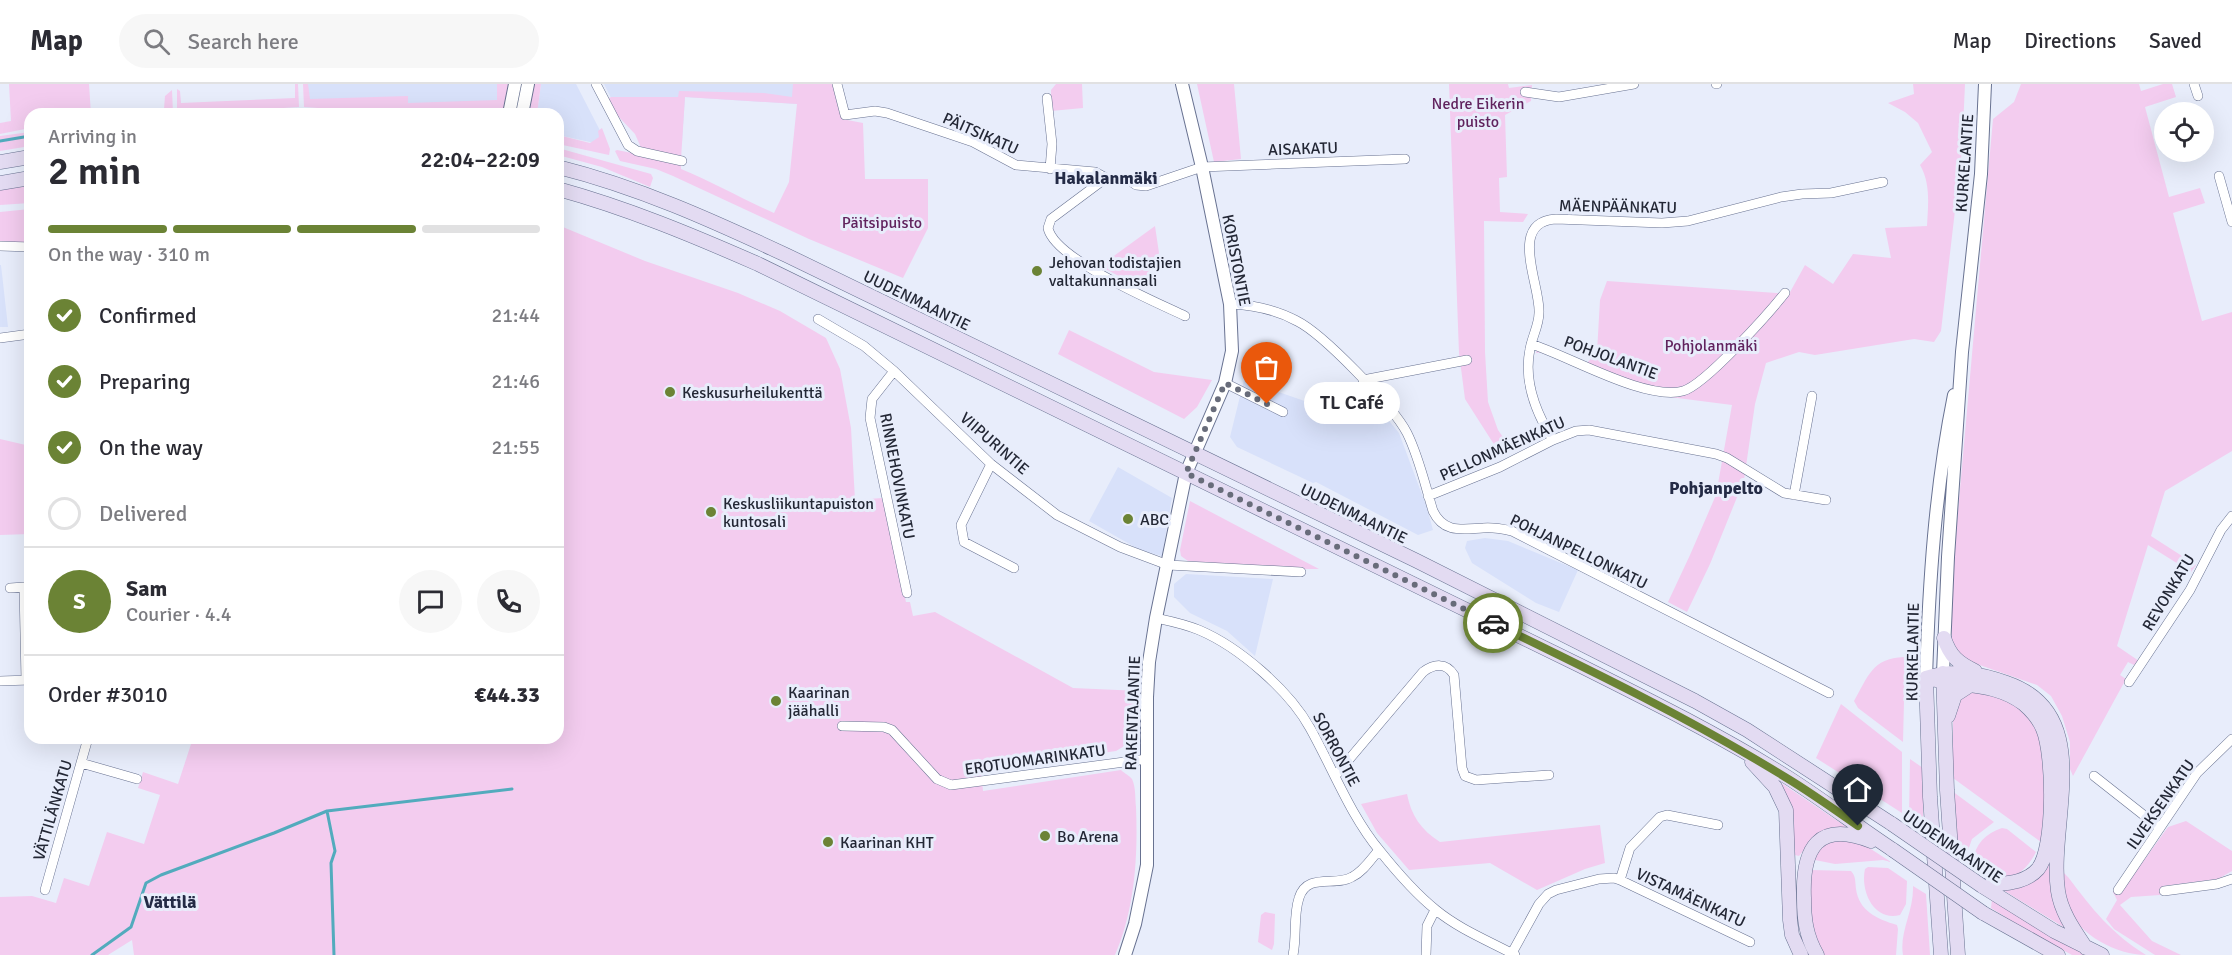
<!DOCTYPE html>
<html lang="en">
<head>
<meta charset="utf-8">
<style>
  body { margin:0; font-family:Signika,sans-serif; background:#f7f7f7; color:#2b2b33; height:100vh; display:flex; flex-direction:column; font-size:22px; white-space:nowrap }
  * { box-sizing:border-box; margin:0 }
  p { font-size:20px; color:#7c7c81 }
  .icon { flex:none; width:33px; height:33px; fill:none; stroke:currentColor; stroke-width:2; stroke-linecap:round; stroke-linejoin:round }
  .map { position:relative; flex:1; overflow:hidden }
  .sheet { position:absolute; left:24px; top:24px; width:540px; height:636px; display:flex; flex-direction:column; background:#fff; border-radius:18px; box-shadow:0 6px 24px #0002 }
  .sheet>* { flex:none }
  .buttons { position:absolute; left:2154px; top:18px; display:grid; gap:12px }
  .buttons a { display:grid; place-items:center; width:60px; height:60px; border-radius:50%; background:#fff; box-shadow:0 6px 24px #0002; font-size:30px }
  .pin { position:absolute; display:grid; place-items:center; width:51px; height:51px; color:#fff; margin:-62px -26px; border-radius:50% 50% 50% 0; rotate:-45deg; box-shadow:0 0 6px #0007 }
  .pin .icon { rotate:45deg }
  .courier { position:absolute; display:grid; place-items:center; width:60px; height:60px; margin:-30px; border:4px solid #6b8335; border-radius:50%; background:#fff; color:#222; box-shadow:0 2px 8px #0007 }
  .bubble { position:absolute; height:42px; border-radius:21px; background:#fff; box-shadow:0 6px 24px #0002; font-size:20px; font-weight:600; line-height:42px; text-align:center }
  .head em { font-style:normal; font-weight:600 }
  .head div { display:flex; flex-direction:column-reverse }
  .head { display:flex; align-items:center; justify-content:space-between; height:102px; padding:0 24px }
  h1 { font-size:39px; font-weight:600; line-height:45px }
  .bar { display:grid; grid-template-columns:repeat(4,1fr); gap:9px 6px; align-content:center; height:72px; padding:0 24px }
  .bar i { height:8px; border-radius:4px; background:#e1e1e2 }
  .bar .active { background:#6b8335 }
  .bar p { grid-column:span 4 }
  .line { display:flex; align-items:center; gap:15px; padding:0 24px; border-top:2px solid #e1e1e2 }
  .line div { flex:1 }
  .round { display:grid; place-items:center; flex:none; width:63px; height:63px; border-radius:32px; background:#f7f7f7 }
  ol { padding:0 24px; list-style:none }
  li { display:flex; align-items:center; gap:18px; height:66px }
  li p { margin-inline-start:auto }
  li .icon { padding:6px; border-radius:50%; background:#6b8335; color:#fff; stroke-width:4 }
  li:last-child { color:#7c7c81 }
  li i { width:33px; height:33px; border:3px solid #e1e1e2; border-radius:50% }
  header { display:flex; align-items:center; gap:36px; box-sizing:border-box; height:84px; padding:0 30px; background:#fff; border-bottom:2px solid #e1e1e2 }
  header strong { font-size:28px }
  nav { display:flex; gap:33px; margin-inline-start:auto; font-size:21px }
  .search { width:420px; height:54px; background:#f7f7f7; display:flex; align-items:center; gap:15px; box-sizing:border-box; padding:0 21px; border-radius:33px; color:#7c7c81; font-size:22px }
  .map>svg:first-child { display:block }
  .built { fill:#d8e1fa }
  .green { fill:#f3ccef }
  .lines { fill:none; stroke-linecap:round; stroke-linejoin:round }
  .stream { stroke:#52abbd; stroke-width:3 }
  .minor-casing { stroke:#687291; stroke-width:10 }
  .tertiary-casing { stroke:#687291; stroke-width:14 }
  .secondary-casing { stroke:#687291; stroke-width:15 }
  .minor { stroke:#fff; stroke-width:9 }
  .tertiary { stroke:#fff; stroke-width:12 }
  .secondary { stroke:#e3dbf2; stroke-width:14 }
  .secondary-bridge-casing { stroke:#687291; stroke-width:15; stroke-linecap:butt }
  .secondary-bridge { stroke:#e3dbf2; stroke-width:14 }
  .done { stroke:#686c7a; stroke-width:6; stroke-dasharray:0 10.8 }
  .route { stroke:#6b8335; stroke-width:8 }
  .poi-dot { fill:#6b8335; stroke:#e8edfb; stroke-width:2 }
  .labels { text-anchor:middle; stroke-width:6; stroke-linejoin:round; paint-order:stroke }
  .park-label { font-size:16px; fill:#61235e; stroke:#e8edfb }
  .street-label { font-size:16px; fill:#232735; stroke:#e8edfb }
  .poi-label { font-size:16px; fill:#232735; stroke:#e8edfb; text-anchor:start }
  .neighbourhood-label { font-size:18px; font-weight:bold; fill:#242b46; stroke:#e8edfb }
</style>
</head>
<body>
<header>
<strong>Map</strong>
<div class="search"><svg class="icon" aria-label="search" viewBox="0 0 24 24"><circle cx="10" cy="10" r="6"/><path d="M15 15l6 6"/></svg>Search here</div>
<nav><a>Map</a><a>Directions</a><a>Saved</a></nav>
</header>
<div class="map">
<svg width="2232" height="871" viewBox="0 0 2232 871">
  <rect width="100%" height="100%" fill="#e8edfb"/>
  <path class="built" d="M304 0H502L496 23 487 30 305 15Z
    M541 0H576L608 62 558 51V30H537Z
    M604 0H800L798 20 685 13 682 57 621 34Z
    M0 181H1L8 243H0Z
    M1244 296 1316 321 1324 300 1352 309 1359 300 1399 349 1427 424 1433 446 1418 451 1316 398 1313 399 1237 363 1230 353Z
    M1118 383 1172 414 1162 472 1140 466 1089 437Z
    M1485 454 1508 457 1578 486 1559 528 1536 519 1472 479 1465 464 1467 457Z
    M1186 490 1273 495 1255 572 1227 547 1190 529 1174 513V500Z"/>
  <path class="green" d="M9 0H89L91 30 164 25 165 12 172 6 173 29V30H30V44L0 50V39L11 37Z
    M295 0H298L299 23 185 30 177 29V5L180 7 181 19 295 14Z
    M303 0H308L310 15 408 12V19L497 16V0H512L506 30H405L304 23Z
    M530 0H541L537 30H525Z
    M793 0H834L842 35 863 39 865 95H928V144L903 194 809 155 673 92 656 85 620 77 615 67 617 66 681 79V85C713 98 742 115 774 129L789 98 797 20 685 13 681 75 642 66 635 50 616 30 608 15 611 13H678L679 7 764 9 792 13Z
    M1056 0H1082L1083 24 1051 27V6Z
    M1197 0H1234L1241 75 1214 78Z
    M1449 0H1508L1509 4 1532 1 1531 17 1505 31 1507 93 1499 94 1500 128 1528 130 1523 138 1484 137 1485 268 1488 318 1498 346 1512 366 1494 375 1491 364 1495 362 1465 315 1459 269Z
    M1913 0H1965L1962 66 1941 247 1934 258 1914 255 1815 271 1799 268 1766 279 1755 320 1744 396 1710 480 1687 528 1668 518 1690 471 1716 411 1732 321 1654 311 1629 305 1544 268 1536 269 1539 259 1587 279 1597 268 1600 216 1607 197 1789 210 1805 181 1833 200 1853 170 1891 174 1885 144 1927 142C1928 121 1931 100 1920 81L1932 68 1918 39 1905 28 1888 19 1914 10Z
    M2021 0H2139L2141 7 2163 0H2172L2176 13 2145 23 2169 113 2200 104 2205 119 2173 129 2202 237 2232 228V367L2165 407 2151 452 2196 481 2191 488 2148 461 2117 562 2139 577 2134 581 2128 578 2120 591 2126 595 2073 692 2070 685V658L2062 632 2051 612 2037 601 1971 578 1963 573 1952 559 1951 506 1993 35 2014 18Z
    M602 44 610 65 609 71 558 60V51L590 59 599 53 598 47Z
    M30 48V62L0 67V52Z
    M558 64 651 90 653 94 650 103 602 83 558 71Z
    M30 100V119L0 121V105Z
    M30 125V160L0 158V128Z
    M558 141 645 177 738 209 780 227 826 254 840 285 851 344 855 416 882 414 906 518H910L913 532 935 528 1073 604 1140 607 1139 656 1131 658 1116 667 981 686 983 707 1121 686C1124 689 1130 692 1132 695 1136 703 1135 715 1136 723 1138 772 1135 825 1115 871H134L132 856 108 871H0V813L32 812 56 819 64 794 89 802 107 748 144 760 160 711 138 704 143 688 178 700 193 654H558Z
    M1155 142 1159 169 1141 204 1100 182Z
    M1069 246 1154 288 1212 296 1197 323 1184 335 1058 270Z
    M0 355 30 362V450L0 451Z
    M1190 417 1319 485H1296L1188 477 1181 472 1180 466Z
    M1904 573 1905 577 1903 658 1858 624 1854 617C1868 593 1872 574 1904 573Z
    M1977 606C1987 610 1999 612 2008 617 2060 647 2045 709 2041 758L1953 694V628C1958 615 1964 610 1977 606Z
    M1841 620 1902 668V729L1816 674Z
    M1910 675 1923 684V742L1909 733Z
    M1777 696 1851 746 1807 762 1799 772 1791 770Z
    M1952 707 1994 738 1972 755 1966 772 1958 767Z
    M1407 710C1411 731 1421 746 1440 758L1600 741 1605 779 1585 785 1537 806 1490 779 1409 786 1377 749 1361 720Z
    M2186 737 2232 767V787L2218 795 2163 802 2160 811 2131 813 2120 821 2152 857 2181 871H2155L2114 845 2106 835 2117 816 2113 808 2127 800 2168 743Z
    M2002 744 2007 745 2036 768C2028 784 2013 800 1993 792 1986 789 1979 782 1973 777 1975 760 1986 749 2002 744Z
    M1835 755 1860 758 1891 778 1883 776 1835 780 1810 775 1821 762Z
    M2046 776 2052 779 2070 847 1998 803Z
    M1868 783 1888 784 1907 797 1906 820 1900 831C1874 838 1860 807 1865 785Z
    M1811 786 1851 787C1856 792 1855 798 1856 805 1859 827 1877 835 1897 841L1898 845 1896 871H1823L1809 841Z
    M2061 786 2068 793C2093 826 2111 849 2146 871 2117 871 2079 851 2067 823 2062 813 2063 797 2061 786Z
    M1913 802 1926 810 1930 871H1903C1899 848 1914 827 1913 802Z
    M1992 815 2089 871H2072L2026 846 1991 824Z
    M1265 828 1275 830 1274 860 1272 866 1258 858 1261 831Z"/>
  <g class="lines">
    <path class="stream" d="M0 57 30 52
      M327 727 335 767 331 779 334 871
      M92 871 131 843 146 799 161 791 274 749 327 727 512 705"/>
    <g class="minor-casing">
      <path id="minor" d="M596 0 628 61 637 67 682 77
        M837 0 845 31 875 27 887 29 973 58 1016 81 1095 88 1106 94
        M1716 0H1717
        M2194 0 2198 12
        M1525 8 1559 13 1634 0
        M1047 14 1052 60 1050 85
        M2219 92 2232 138
        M0 162 30 163
        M1230 220C1253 221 1277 226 1297 237 1323 250 1393 322 1407 349 1419 373 1425 401 1433 427 1444 450 1463 445 1483 444 1493 443 1503 445 1512 447L1829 609
        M1185 232C1156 218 1054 175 1048 144L1051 135 1106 94H1126L1136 101 1146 102 1202 83 1405 75
        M818 235 864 262 894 287 991 380 1057 431 1120 463 1168 481 1301 488
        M0 254 30 250
        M1531 260C1569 272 1645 317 1683 307 1705 301 1769 229 1785 209
        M894 287 872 315 870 334 907 509
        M1363 296 1467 276
        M1225 299 1283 328
        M1553 356C1536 329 1523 298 1530 265 1532 253 1539 241 1539 229 1541 202 1507 138 1556 135L1662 139 1688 137 1781 113 1802 110 1831 109 1883 98
        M991 380 961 441 964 458 1014 484
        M1794 411 1812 312
        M1428 412 1500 383 1553 356 1576 347 1589 346 1716 370 1727 374 1784 409 1826 416
        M10 504 24 503
        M1156 534C1170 537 1185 540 1199 546 1239 563 1289 606 1310 644 1333 685 1350 731 1380 767 1396 787 1416 810 1436 826 1459 845 1489 857 1515 871
        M26 596 24 503H30
        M0 597 30 596
        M2129 598 2190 506 2221 446 2232 432
        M842 642 884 643 892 646 937 695 951 701 1147 675
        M81 679 137 695
        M1335 692 1423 588C1434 580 1446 578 1454 591L1462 684 1465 692 1476 696 1549 691
        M2094 692 2160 744
        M1620 796 1630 764 1660 733 1667 731 1718 741
        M45 806 88 654
        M2118 806 2197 689 2232 655
        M2164 807 2217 800 2232 795
        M1512 869 1539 820 1548 810 1556 806 1599 795 1614 794 1620 796 1750 858
        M1293 871C1297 853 1293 832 1299 814 1307 788 1335 803 1352 793 1363 788 1371 775 1379 766
        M1426 871 1427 842 1435 826"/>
    </g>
    <g class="tertiary-casing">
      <path id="tertiary" d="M509 30 515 0
        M522 30 528 0
        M1943 589 1948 473 1962 268 1981 90 1985 0
        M1926 594C1929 499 1935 405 1954 311
        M1125 871 1135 840 1147 781V613L1149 578 1156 534 1186 389 1225 299 1232 267 1230 220 1202 83 1182 0"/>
    </g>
    <g class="secondary-casing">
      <path id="secondary" d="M0 78 30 73
        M558 83C638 103 711 136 786 171L1417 477 1695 617 1747 646 1892 740
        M0 99 30 94
        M558 105C627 124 692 151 758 180L1581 582C1651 617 1721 652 1787 693 1823 716 1857 742 1893 766
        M1944 554C1950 572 1958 579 1975 587
        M1943 589 1947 706 1958 871
        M1926 594C1954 585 1980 589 2007 599 2097 630 2048 737 2058 807 2061 828 2074 846 2086 864
        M1926 594 1930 713 1941 871
        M1931 595C1963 603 1995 598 2024 620 2032 627 2039 635 2043 645 2054 671 2055 764 2038 785 2024 801 2001 799 1982 802
        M1948 632 1955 611 1972 600
        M1752 678 1775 703 1786 726 1790 836 1792 851 1801 871
        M1982 802 2054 847 2102 871
        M1983 829 2058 871
        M1817 871C1806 852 1804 835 1804 814 1802 764 1818 736 1871 757"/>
    </g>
    <use href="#minor" class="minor"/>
    <use href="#tertiary" class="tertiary"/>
    <use href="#secondary" class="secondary"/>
    <g class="secondary-bridge-casing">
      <path id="secondary-bridge" d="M1892 740 1982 802
        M1893 766 1983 829"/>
    </g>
    <use href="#secondary-bridge" class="secondary-bridge"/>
  </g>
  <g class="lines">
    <path class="done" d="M1267 320 1225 299 1186 389 1493 539"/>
    <path class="route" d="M1493 539C1592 587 1691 635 1785 693 1810 708 1834 725 1858 742"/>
  </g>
  <g class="poi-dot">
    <circle cx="1037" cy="187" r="6"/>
    <circle cx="670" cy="308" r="6"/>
    <circle cx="711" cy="428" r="6"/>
    <circle cx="1128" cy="435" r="6"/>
    <circle cx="776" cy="617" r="6"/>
    <circle cx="1045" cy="752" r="6"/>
    <circle cx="828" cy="758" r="6"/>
  </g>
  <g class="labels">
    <g class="park-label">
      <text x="1478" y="25">Nedre Eikerin<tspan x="1478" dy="18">puisto</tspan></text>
      <text x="882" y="144">Päitsipuisto</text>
      <text x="1711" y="267">Pohjolanmäki</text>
    </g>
    <g class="street-label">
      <text transform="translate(981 49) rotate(24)" y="6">PÄITSIKATU</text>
      <text transform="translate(1303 64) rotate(-2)" y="6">AISAKATU</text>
      <text transform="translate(1964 79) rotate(-86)" y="6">KURKELANTIE</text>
      <text transform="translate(1618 122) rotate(1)" y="6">MÄENPÄÄNKATU</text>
      <text transform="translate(1237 176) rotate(79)" y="6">KORISTONTIE</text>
      <text transform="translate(917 216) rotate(26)" y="6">UUDENMAANTIE</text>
      <text transform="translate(1611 273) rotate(20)" y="6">POHJOLANTIE</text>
      <text transform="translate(995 359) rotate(41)" y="6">VIIPURINTIE</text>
      <text transform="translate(1502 364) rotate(-24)" y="6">PELLONMÄENKATU</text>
      <text transform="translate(898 392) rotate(79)" y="6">RINNEHOVINKATU</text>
      <text transform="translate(1354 429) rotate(26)" y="6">UUDENMAANTIE</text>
      <text transform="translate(1579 467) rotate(26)" y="6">POHJANPELLONKATU</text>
      <text transform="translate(2168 508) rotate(-59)" y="6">REVONKATU</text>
      <text transform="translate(1912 568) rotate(-89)" y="6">KURKELANTIE</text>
      <text transform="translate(1132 629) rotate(-88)" y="6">RAKENTAJANTIE</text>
      <text transform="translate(1337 665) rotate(62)" y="6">SORRONTIE</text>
      <text transform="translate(1035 675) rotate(-8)" y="6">EROTUOMARINKATU</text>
      <text transform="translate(2160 720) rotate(-55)" y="6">ILVEKSENKATU</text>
      <text transform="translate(52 726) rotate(-74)" y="6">VÄTTILÄNKATU</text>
      <text transform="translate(1953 762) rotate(34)" y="6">UUDENMAANTIE</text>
      <text transform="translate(1691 813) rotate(25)" y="6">VISTAMÄENKATU</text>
    </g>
    <g class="poi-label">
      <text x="1049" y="184">Jehovan todistajien<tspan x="1049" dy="18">valtakunnansali</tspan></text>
      <text x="682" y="314">Keskusurheilukenttä</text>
      <text x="723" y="425">Keskusliikuntapuiston<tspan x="723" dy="18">kuntosali</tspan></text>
      <text x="1140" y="441">ABC</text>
      <text x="788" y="614">Kaarinan<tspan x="788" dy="18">jäähalli</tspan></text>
      <text x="1057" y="758">Bo Arena</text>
      <text x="840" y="764">Kaarinan KHT</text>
    </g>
    <g class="neighbourhood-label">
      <text x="1106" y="100">Hakalanmäki</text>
      <text x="1716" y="410">Pohjanpelto</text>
      <text x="170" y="824">Vättilä</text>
    </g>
  </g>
</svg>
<div class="buttons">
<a><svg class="icon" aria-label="locate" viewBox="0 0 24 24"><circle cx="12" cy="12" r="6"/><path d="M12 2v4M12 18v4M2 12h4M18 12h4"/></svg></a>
</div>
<div class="pin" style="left:1267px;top:320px;background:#ea580c"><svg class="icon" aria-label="bag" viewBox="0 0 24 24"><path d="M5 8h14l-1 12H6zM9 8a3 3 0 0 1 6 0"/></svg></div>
<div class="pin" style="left:1858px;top:742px;background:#1f2937"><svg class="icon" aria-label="home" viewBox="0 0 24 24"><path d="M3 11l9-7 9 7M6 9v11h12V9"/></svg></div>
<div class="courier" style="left:1493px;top:539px"><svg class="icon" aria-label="car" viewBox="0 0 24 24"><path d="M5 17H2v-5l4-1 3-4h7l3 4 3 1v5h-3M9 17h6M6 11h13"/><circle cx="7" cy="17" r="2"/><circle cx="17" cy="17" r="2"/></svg></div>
<div class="bubble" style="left:1304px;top:298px;width:96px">TL Café</div>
<section class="sheet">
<div class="head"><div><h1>2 min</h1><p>Arriving in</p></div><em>22:04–22:09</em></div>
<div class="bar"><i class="active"></i><i class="active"></i><i class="active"></i><i></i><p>On the way · 310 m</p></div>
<ol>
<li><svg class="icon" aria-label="check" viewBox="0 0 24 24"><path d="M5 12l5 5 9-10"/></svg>Confirmed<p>21:44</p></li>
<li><svg class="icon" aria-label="check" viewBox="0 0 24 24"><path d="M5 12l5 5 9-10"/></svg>Preparing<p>21:46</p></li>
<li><svg class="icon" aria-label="check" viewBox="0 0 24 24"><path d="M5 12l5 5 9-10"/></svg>On the way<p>21:55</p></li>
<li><i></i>Delivered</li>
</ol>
<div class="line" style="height:108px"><b class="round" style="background:#6b8335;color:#fff">S</b><div><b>Sam</b><p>Courier · 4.4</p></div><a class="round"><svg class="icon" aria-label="chat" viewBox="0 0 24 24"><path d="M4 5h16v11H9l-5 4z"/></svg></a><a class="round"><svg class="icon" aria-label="phone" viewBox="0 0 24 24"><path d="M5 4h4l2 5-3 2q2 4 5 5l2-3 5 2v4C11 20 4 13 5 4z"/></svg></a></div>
<div class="line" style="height:78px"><div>Order #3010</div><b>€44.33</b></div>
</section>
</div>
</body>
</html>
